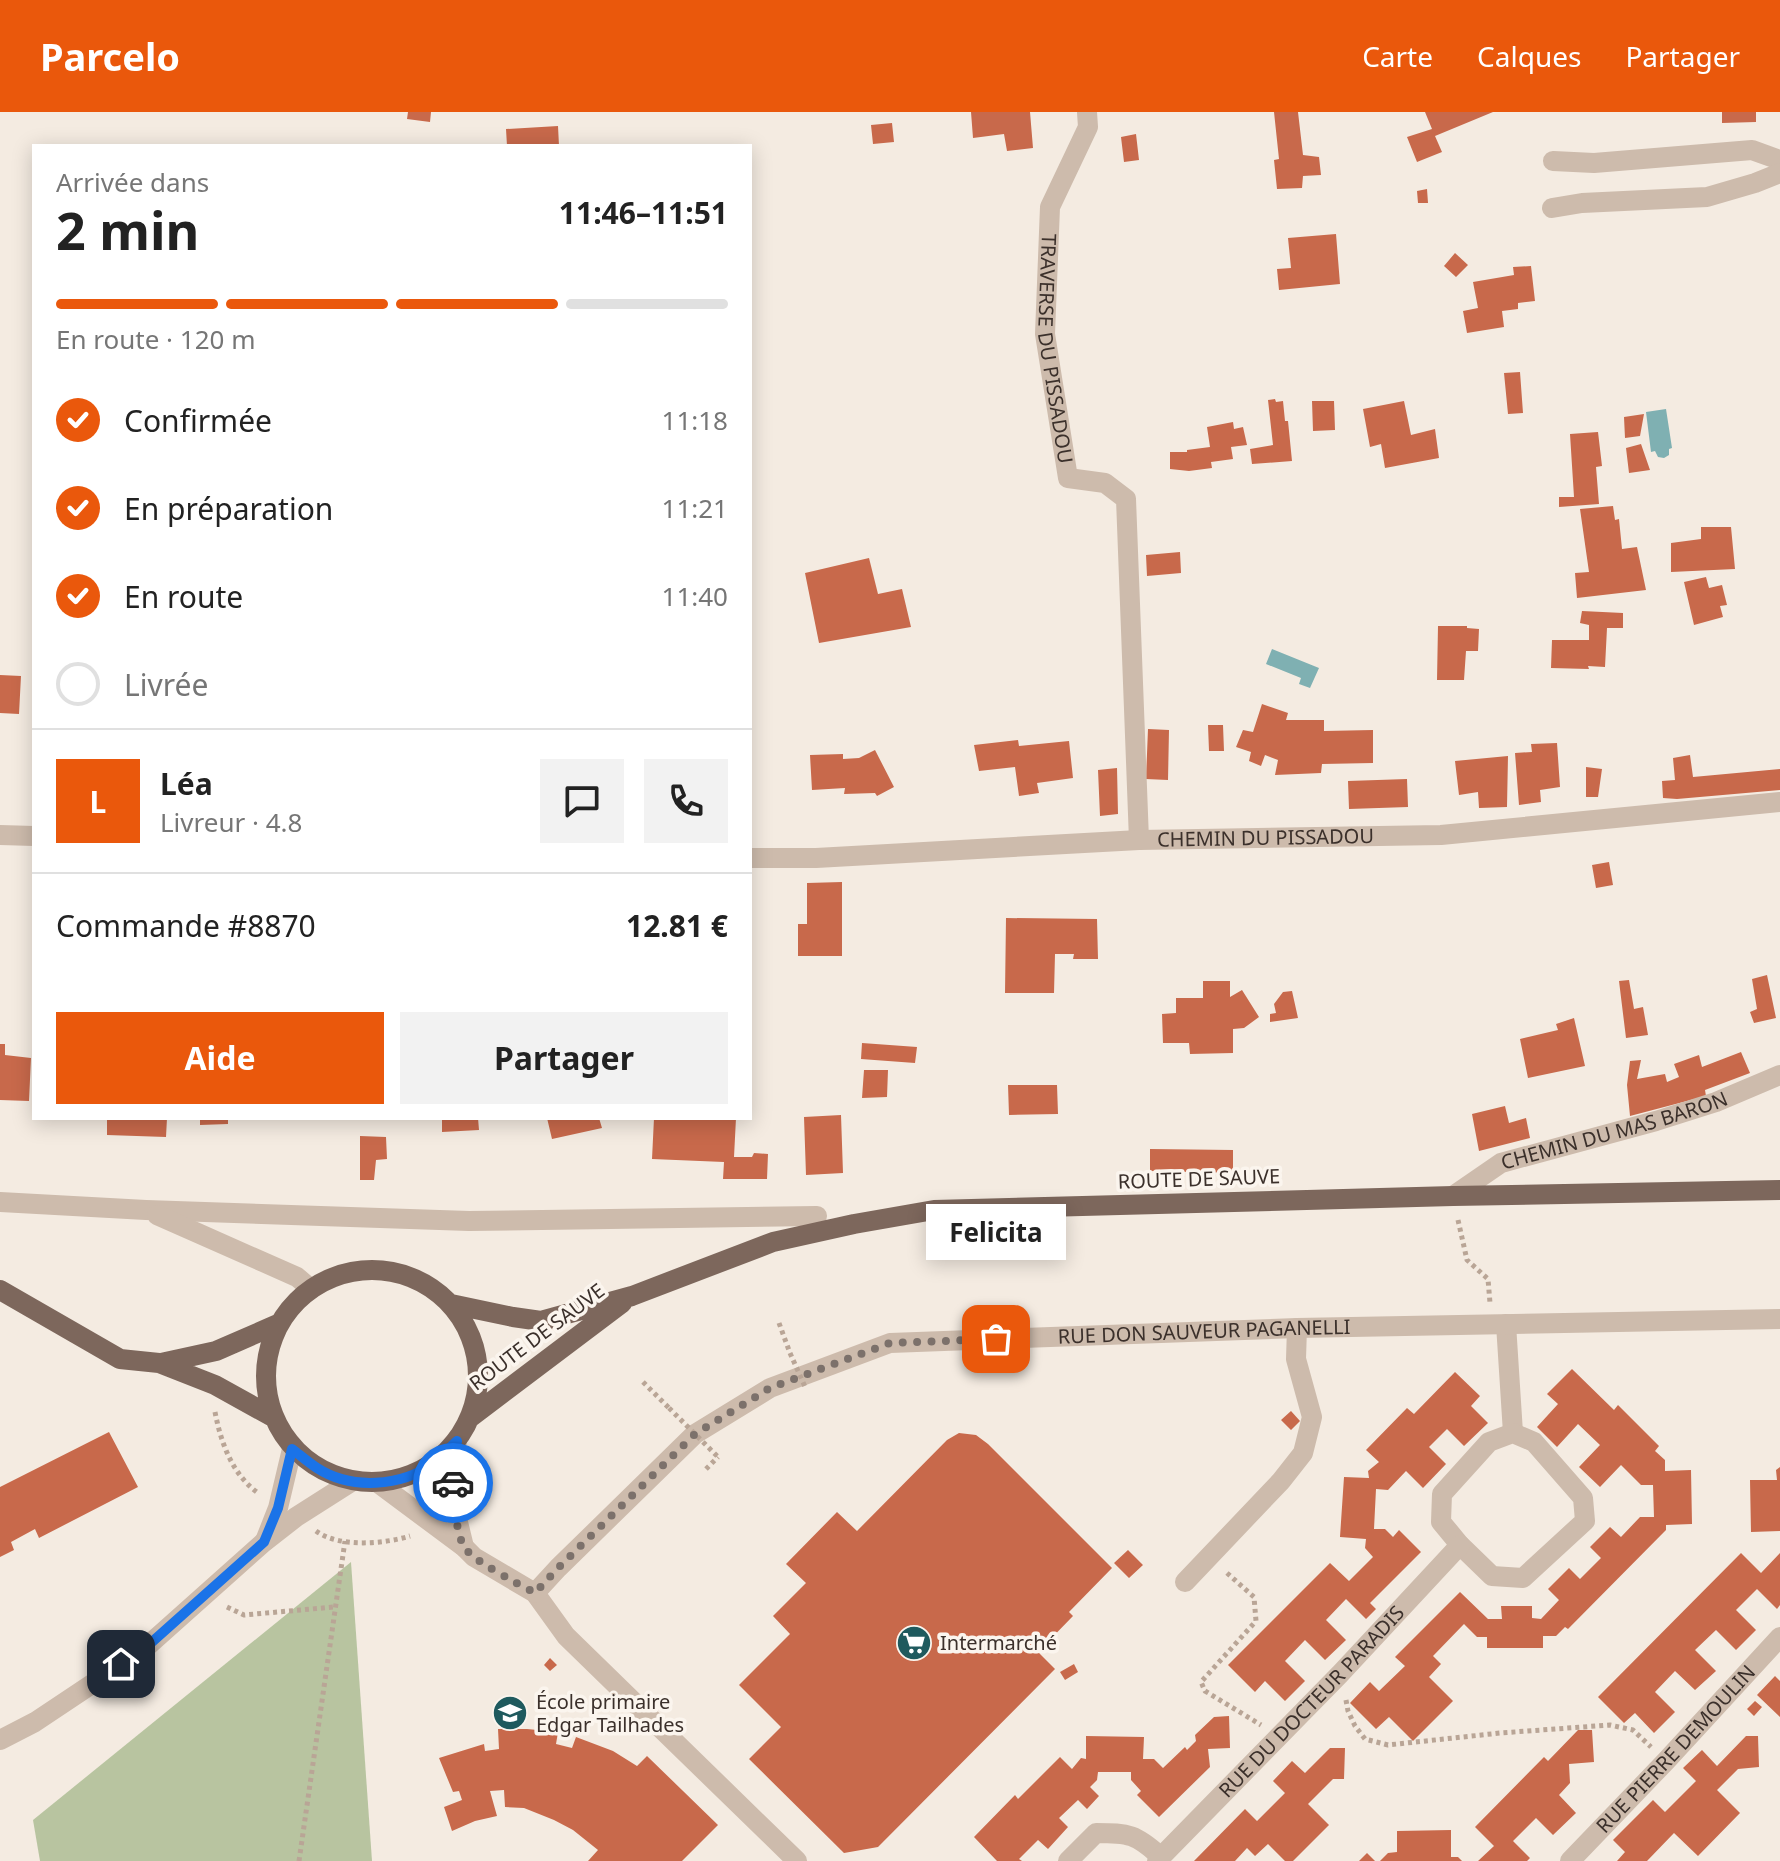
<!DOCTYPE html>
<html lang="fr">
<head>
<meta charset="utf-8">
<style>
  body { margin:0; font-family:"Noto Sans",sans-serif; background:#f2f2f2; color:#222; height:100vh; display:flex; flex-direction:column; font-size:30px; white-space:nowrap }
  * { box-sizing:border-box; margin:0 }
  p { font-size:26px; color:#767676 }
  .icon { flex:none; width:44px; height:44px; fill:none; stroke:currentColor; stroke-width:2; stroke-linecap:round; stroke-linejoin:round }
  .map { position:relative; flex:1; overflow:hidden }
  .sheet { position:absolute; left:32px; top:32px; width:720px; height:976px; display:flex; flex-direction:column; background:#fff; border-radius:0px; box-shadow:0 4px 20px #0003 }
  .sheet>* { flex:none }
  .pin { position:absolute; display:grid; place-items:center; width:68px; height:68px; color:#fff; margin:-34px; border-radius:16px; box-shadow:0 4px 12px #0006 }
  .courier { position:absolute; display:grid; place-items:center; width:80px; height:80px; margin:-40px; border:6px solid #1a73e8; border-radius:50%; background:#fff; color:#222; box-shadow:0 2px 10px #0007 }
  .bubble { position:absolute; height:56px; border-radius:0px; background:#fff; box-shadow:0 4px 20px #0003; font-size:26px; font-weight:700; line-height:56px; text-align:center }
  .overview em { font-style:normal; font-weight:700 }
  .overview div { display:flex; flex-direction:column-reverse }
  .overview { display:flex; align-items:center; justify-content:space-between; height:136px; padding:0 24px }
  h1 { font-size:52px; font-weight:700; line-height:60px }
  .bar { display:grid; grid-template-columns:repeat(4,1fr); gap:12px 8px; align-content:center; height:96px; padding:0 24px }
  .bar i { height:10px; border-radius:6px; background:#e0e0e0 }
  .bar .on { background:#ea580c }
  .bar p { grid-column:span 4 }
  .line { display:flex; align-items:center; gap:20px; padding:0 24px; border-top:2px solid #e0e0e0 }
  .line div { flex:1 }
  .round { display:grid; place-items:center; flex:none; width:84px; height:84px; border-radius:0px; background:#f2f2f2 }
  ol { padding:0 24px; list-style:none }
  li { display:flex; align-items:center; gap:24px; height:88px }
  li p { margin-inline-start:auto }
  li .icon { padding:8px; border-radius:50%; background:#ea580c; color:#fff; stroke-width:4 }
  li:last-child { color:#767676 }
  li i { width:44px; height:44px; border:4px solid #e0e0e0; border-radius:50% }
  .cta { display:flex; gap:16px; margin-top:auto; padding:16px 24px }
  .cta a { flex:1; height:92px; border-radius:0px; background:#ea580c; color:#fff; font-size:32px; font-weight:700; line-height:92px; text-align:center }
  .cta a+a { background:#f2f2f2; color:#222 }
  header { display:flex; align-items:center; gap:48px; box-sizing:border-box; height:112px; padding:0 40px; background:#ea580c; color:#fff }
  header strong { font-size:38px }
  nav { display:flex; gap:44px; margin-inline-start:auto; font-size:28px }
  .map>svg:first-child { display:block }
  .green { fill:#b8c4a0 }
  .water { fill:#7fb0b2 }
  .building { fill:#c8694b }
  .lines { fill:none; stroke-linecap:round; stroke-linejoin:round }
  .path { stroke:#b9a596; stroke-width:5; stroke-dasharray:4 4; stroke-linecap:butt }
  .minor { stroke:#cdbbac; stroke-width:20 }
  .major { stroke:#7d675c; stroke-width:20 }
  .path-bridge { stroke:#b9a596; stroke-width:5; stroke-dasharray:4 4; stroke-linecap:butt }
  .done { stroke:#7c716b; stroke-width:8; stroke-dasharray:0 14.4 }
  .route { stroke:#1a73e8; stroke-width:10 }
  .labels { text-anchor:middle; stroke-width:7; stroke-linejoin:round; paint-order:stroke }
  .street-label { font-size:20px; fill:#3b302b; stroke:#fbf5ee }
  .poi-label { font-size:20px; fill:#3b302b; stroke:#fbf5ee; text-anchor:start }
</style>
</head>
<body>
<header>
<strong>Parcelo</strong>
<nav><a>Carte</a><a>Calques</a><a>Partager</a></nav>
</header>
<div class="map">
<svg width="1780" height="1749" viewBox="0 0 1780 1749">
  <rect width="100%" height="100%" fill="#f4ebe1"/>
  <path class="green" d="M351 1450 372 1749H40L33 1708Z"/>
  <path class="water" d="M1666 297 1672 336 1669 337V343L1664 346 1658 345 1655 339 1651 340 1646 300Z
    M1272 537 1319 556 1310 576 1299 572 1301 566 1266 552Z"/>
  <path class="building" d="M408 0H431L430 10 407 7Z
    M971 0H1030L1033 36 1007 39 1004 22 973 26Z
    M1274 0H1298L1303 43 1319 45 1321 63 1303 64 1302 76 1277 77 1274 48 1279 47Z
    M1425 0H1493L1435 24 1442 40 1417 50 1407 25 1432 17Z
    M1722 0H1756V10L1722 11Z
    M892 11 894 30 873 32 871 13Z
    M558 14 559 34H507L506 17Z
    M1136 22 1139 48 1124 50 1121 25Z
    M1427 77 1428 91H1418L1417 79Z
    M1336 122 1340 172 1279 178 1277 157 1291 156 1288 126Z
    M1455 141 1468 153 1456 165 1444 154Z
    M1531 154 1535 189 1518 191V197L1502 199 1504 215 1467 221 1463 199 1478 196 1473 170 1514 163 1513 155Z
    M1520 260 1523 301 1508 302 1504 261Z
    M1275 287 1276 290 1283 289 1285 309H1288L1292 349 1252 352 1250 337 1273 333 1268 288Z
    M1312 289H1334L1335 318 1313 319Z
    M1404 289 1411 323 1435 317 1439 346 1385 356 1381 332 1370 335 1363 297Z
    M1644 302 1640 324 1625 326 1624 305Z
    M1233 310 1234 317 1243 315 1247 333 1231 335 1233 347 1211 350 1212 356 1189 359 1170 357V340H1187V338L1210 335 1207 315Z
    M1598 320 1602 354 1596 355 1599 392 1559 395V385H1574L1570 322Z
    M1641 332 1650 358 1629 361 1626 336Z
    M1613 394 1615 408 1619 407 1622 437 1637 435 1646 478 1577 486 1575 461 1589 460 1580 397Z
    M1701 415H1731L1735 457 1671 460V431L1701 427Z
    M1180 440 1181 461 1147 464 1146 443Z
    M869 446 878 482 902 477 911 515 819 531 805 461Z
    M1706 465 1709 476 1722 473 1727 493 1720 494 1723 505 1694 513 1684 470Z
    M1582 499 1623 501V516H1607L1605 555 1588 554 1589 557 1551 556 1552 528H1589V513L1580 511Z
    M1438 514H1467V516L1479 517 1478 539H1466L1464 568H1437Z
    M0 563 21 564 19 602 0 601Z
    M1262 592 1288 601 1286 608H1324V619L1373 618V651L1322 652 1321 661 1275 663 1278 648 1265 643 1261 654 1249 649 1251 640 1236 635 1243 618 1253 620Z
    M1208 613H1223L1224 639H1209Z
    M1148 617 1169 618 1168 668 1146 667Z
    M1018 628 1019 634 1069 629 1073 666 1037 671 1039 681 1019 684 1015 655 979 659 974 633Z
    M1557 631 1560 675 1540 678 1541 690 1519 693 1515 641 1532 640 1531 632Z
    M875 638 894 675 877 684 875 681 844 682 845 676 812 678 810 643 843 642V647L859 646Z
    M1690 643 1693 665 1780 657V678L1677 687 1663 686 1662 669 1675 668 1673 646Z
    M1508 644 1507 695 1479 696 1478 680 1459 683 1455 649Z
    M1586 655 1602 657 1598 685H1586Z
    M1117 656 1118 702 1100 704 1098 658Z
    M1407 667 1408 695 1349 697 1348 669Z
    M1609 750 1613 773 1596 776 1592 753Z
    M842 770V844H798V812H807V771Z
    M1006 806 1097 807 1098 847H1073L1074 842H1055L1054 881H1005Z
    M1767 863 1776 906 1754 911 1750 900 1757 897 1752 867Z
    M1629 868 1634 897 1643 895 1648 923 1626 926 1619 869Z
    M1203 869H1230V885L1242 878 1259 905 1244 916 1233 917V941L1190 942 1189 931H1163L1162 902 1176 901V886H1203Z
    M1292 879 1298 906 1270 910V902L1276 901 1274 892 1283 880Z
    M1574 906 1585 954 1528 966 1520 927 1558 918 1556 912Z
    M862 931 917 935 915 951 861 947Z
    M0 932H5V943L31 946 29 989 0 988Z
    M1741 940 1750 961 1705 978 1706 984 1630 1004 1627 973 1630 949 1641 948 1637 967 1665 962 1667 970 1679 965 1674 952 1699 943 1702 955Z
    M864 958H888L887 985 862 986Z
    M1008 973H1057L1058 1002 1009 1003Z
    M1505 994 1509 1011 1526 1006 1530 1026 1479 1039 1472 1002Z
    M841 1003 843 1061 806 1063 804 1005Z
    M107 1006H167L166 1025 107 1023Z
    M200 1006H228V1012L200 1013Z
    M442 1006H478L479 1018 442 1020Z
    M547 1006H599L602 1016 552 1027Z
    M654 1006H736L734 1045H752L754 1041 768 1042 767 1067H723L724 1050 652 1047Z
    M360 1024 386 1025 387 1047 376 1048 374 1068H360Z
    M1150 1037 1233 1038V1061L1150 1059Z
    M1572 1257 1614 1298 1618 1293 1659 1334 1655 1339 1665 1348V1359L1691 1358 1692 1412 1666 1413V1418L1568 1517 1565 1515 1556 1524H1543V1536H1487V1525H1477L1464 1512 1433 1544 1441 1552 1429 1565 1453 1589 1413 1629 1389 1605 1376 1617 1350 1591 1370 1570 1379 1579 1405 1554 1395 1545 1460 1480 1488 1507H1502L1501 1494H1532V1506L1541 1507 1559 1488 1548 1477 1569 1456 1580 1467 1601 1446 1590 1435 1610 1415 1621 1425 1640 1405H1654L1653 1373H1641L1621 1353 1600 1375 1579 1355 1600 1333 1578 1312 1557 1335 1537 1315 1558 1292 1547 1282Z
    M1455 1260 1480 1284 1471 1294 1488 1311 1464 1334 1447 1317 1429 1335 1446 1352 1423 1376 1406 1359 1388 1378 1376 1377 1374 1417H1385L1393 1425 1399 1418 1421 1440 1370 1491 1376 1497 1366 1507 1346 1487 1326 1508 1346 1528 1325 1548 1305 1528 1285 1549 1305 1569 1285 1589 1265 1569 1255 1580 1228 1553 1330 1451 1349 1469 1373 1445 1365 1436 1366 1427 1340 1425 1344 1365 1369 1366 1368 1359 1379 1350 1366 1338 1407 1296 1414 1302Z
    M1291 1299 1300 1309 1291 1318 1281 1308Z
    M109 1320 138 1375 39 1426 35 1417 11 1430 14 1438 0 1445V1375Z
    M959 1321 976 1323 988 1332 1112 1456 1069 1500 1073 1504 1038 1540 1055 1557 878 1735 844 1741 749 1647 781 1615 739 1573 790 1522 773 1504 806 1471 786 1452 837 1400 857 1419 947 1328Z
    M1780 1355V1419L1751 1420 1750 1368H1777L1776 1358Z
    M1128 1438 1143 1453 1129 1466 1114 1451Z
    M1741 1441 1761 1461 1780 1441V1493L1777 1497 1757 1477 1736 1498 1756 1518 1736 1538 1716 1518 1695 1538 1716 1559 1695 1578 1675 1559 1655 1580 1675 1600 1654 1621 1635 1601 1624 1611 1598 1585Z
    M550 1546 557 1553 550 1559 544 1553Z
    M1074 1552 1078 1560 1065 1568 1060 1560Z
    M1775 1564 1780 1569V1605L1757 1583Z
    M1755 1589 1762 1595 1754 1604 1747 1597Z
    M1229 1604 1230 1636 1208 1637 1210 1655 1159 1705 1137 1683 1141 1679 1131 1668V1660H1098L1097 1668 1090 1675 1099 1684 1087 1697 1078 1688 1059 1706 1068 1715 1048 1737 1038 1728 1019 1747 1022 1749H997L974 1725 1015 1683 1018 1687 1060 1645 1072 1657 1081 1646 1086 1647V1624L1144 1625 1143 1647H1154L1163 1656 1185 1635 1187 1638 1196 1629 1195 1623 1214 1605Z
    M498 1617H527L558 1620 556 1632 572 1636 576 1625 613 1639 637 1654 647 1644 718 1713 682 1749H588L598 1738 573 1718 554 1708 524 1696 505 1695 504 1678 490 1679 497 1704 475 1709 452 1719 444 1695 462 1688 459 1679 453 1680 439 1646 484 1632 485 1639 499 1637Z
    M1578 1618H1592L1594 1650 1569 1652 1570 1671 1559 1683 1576 1701 1553 1723 1536 1706 1513 1729 1530 1746 1527 1749H1478L1494 1734 1475 1715 1544 1645 1548 1649Z
    M1746 1624H1758L1759 1655 1738 1657 1717 1678 1740 1701 1698 1744 1674 1721 1647 1749H1617L1625 1740 1613 1728 1653 1688 1665 1700 1696 1669 1683 1656 1702 1638 1717 1654Z
    M1330 1636H1345L1344 1667H1333L1308 1692 1329 1713 1293 1749H1285L1268 1732 1255 1744 1247 1736 1235 1749H1194L1245 1697 1257 1709 1285 1681 1273 1669 1292 1649 1305 1661Z
    M1451 1718V1745H1458L1462 1749H1380L1388 1741 1397 1740V1719Z
    M1367 1741 1375 1749H1359Z"/>
  <g class="lines">
    <path class="path" d="M1458 1108 1467 1148 1488 1167 1490 1191
      M779 1211 790 1241
      M643 1270 669 1296
      M215 1300C221 1331 232 1362 258 1381
      M706 1357 718 1345
      M316 1419C339 1436 384 1432 410 1424
      M1227 1461 1254 1485 1256 1509 1201 1570 1205 1579 1261 1613
      M227 1495 244 1503 334 1495
      M1346 1588 1348 1599 1355 1614 1365 1627 1388 1633 1500 1621 1610 1613 1633 1618 1651 1635
      M299 1749 345 1429"/>
    <g class="minor">
      <path id="s1" d="M1087 0 1088 15 1050 95 1045 222 1068 366 1105 371 1126 387 1139 728"/>
      <path d="M1553 49 1594 51 1752 38 1780 48"/>
      <path d="M1552 96 1582 91 1707 85 1755 71 1780 61"/>
      <path d="M0 723 34 724"/>
      <path id="s2" d="M750 746H816L1139 728 1441 723 1780 690"/>
      <path id="s3" d="M1453 1084 1501 1051 1656 1009 1716 990 1780 963"/>
      <path d="M0 1090 146 1098 469 1109 817 1104"/>
      <path d="M157 1103 297 1165 311 1177"/>
      <path d="M1506 1212 1513 1321"/>
      <path d="M1513 1321 1534 1330 1583 1386 1585 1409 1523 1466 1492 1464 1460 1433 1441 1410 1442 1382 1489 1330Z"/>
      <path d="M457 1329 452 1362 457 1406 464 1435"/>
      <path d="M378 1371 464 1435 474 1445 535 1481 566 1524 797 1749"/>
      <path d="M265 1429 278 1396 292 1337"/>
      <path d="M1185 1470 1281 1369 1303 1341 1312 1305 1296 1247 1297 1216"/>
      <path id="s4" d="M535 1481 558 1456 695 1322 770 1276 890 1231 1297 1216 1780 1207"/>
      <path d="M0 1628 35 1610 143 1538 264 1430 296 1405 351 1370"/>
      <path d="M1068 1749 1096 1721C1129 1721 1136 1722 1161 1745"/>
      <path id="s5" d="M1157 1749 1340 1562 1460 1433"/>
      <path id="s6" d="M1570 1749 1666 1649 1780 1525"/>
    </g>
    <path class="major" d="M266 1264a106 106 0 1 1 212 0a106 106 0 1 1-212 0Z
      M0 1178 120 1247 159 1251 215 1273 271 1304
      M451 1192 513 1205 541 1209 632 1184 773 1130 854 1112 934 1098 1453 1084 1780 1078
      M161 1251 216 1239 278 1212
      M471 1305 622 1191"/>
    <path class="path-bridge" d="M790 1241 806 1277
      M669 1296 718 1345"/>
  </g>
  <g class="lines">
    <path class="done" d="M453 1371C455 1391 455 1415 463 1433 470 1448 519 1472 535 1481L558 1456 695 1322 770 1276 890 1231 996 1227"/>
    <path class="route" d="M121 1552 143 1538 264 1430 278 1396 292 1337C300 1343 308 1350 317 1356 351 1378 401 1375 434 1351 442 1345 449 1336 457 1329L452 1362 453 1371"/>
  </g>
  <defs>
    <g id="supermarket-disc" transform="scale(1.8)"><circle r="9.5" fill="#1f5a5e" stroke="#fbf5ee"/><path d="M-6-5.5h2.5l.6 2H6L4.5 2H-2.5L-4.4-4H-6ZM-1.5 3.2a1.3 1.3 0 1 0 .1 0ZM3 3.2a1.3 1.3 0 1 0 .1 0Z" fill="#fff"/></g>
    <g id="school-disc" transform="scale(1.8)"><circle r="9.5" fill="#1f5a5e" stroke="#fbf5ee"/><path d="M0-5L7-2L0 1L-7-2ZM-4 1L0 2.5L4 1V4Q0 6-4 4Z" fill="#fff"/></g>
  </defs>
  <g fill-rule="evenodd">
    <use href="#supermarket-disc" x="914" y="1531"/>
    <use href="#school-disc" x="510" y="1601"/>
  </g>
  <g class="labels">
    <g class="street-label">
      <text dy="7" stroke="none"><textPath href="#s1" startOffset="246">TRAVERSE DU PISSADOU</textPath></text>
      <text dy="7" stroke="none"><textPath href="#s2" startOffset="516">CHEMIN DU PISSADOU</textPath></text>
      <text dy="7" stroke="none"><textPath href="#s3" startOffset="176">CHEMIN DU MAS BARON</textPath></text>
      <text transform="translate(1199 1067) rotate(-2)" y="7">ROUTE DE SAUVE</text>
      <text dy="7" stroke="none"><textPath href="#s4" startOffset="756">RUE DON SAUVEUR PAGANELLI</textPath></text>
      <text transform="translate(537 1225) rotate(-37)" y="7">ROUTE DE SAUVE</text>
      <text dy="7" stroke="none"><textPath href="#s5" startOffset="222">RUE DU DOCTEUR PARADIS</textPath></text>
      <text dy="7" stroke="none"><textPath href="#s6" startOffset="154">RUE PIERRE DEMOULIN</textPath></text>
    </g>
    <g class="poi-label">
      <text x="940" y="1538">Intermarché</text>
      <text x="536" y="1597">École primaire<tspan x="536" dy="23">Edgar Tailhades</tspan></text>
    </g>
  </g>
</svg>
<div class="pin" style="left:996px;top:1227px;background:#ea580c"><svg class="icon" aria-label="bag" viewBox="0 0 24 24"><path d="M5 8h14l-1 12H6zM9 8a3 3 0 0 1 6 0"/></svg></div>
<div class="pin" style="left:121px;top:1552px;background:#1f2937"><svg class="icon" aria-label="home" viewBox="0 0 24 24"><path d="M3 11l9-7 9 7M6 9v11h12V9"/></svg></div>
<div class="courier" style="left:453px;top:1371px"><svg class="icon" aria-label="car" viewBox="0 0 24 24"><path d="M5 17H2v-5l4-1 3-4h7l3 4 3 1v5h-3M9 17h6M6 11h13"/><circle cx="7" cy="17" r="2"/><circle cx="17" cy="17" r="2"/></svg></div>
<div class="bubble" style="left:926px;top:1092px;width:140px">Felicita</div>
<section class="sheet">
<div class="overview"><div><h1>2 min</h1><p>Arrivée dans</p></div><em>11:46–11:51</em></div>
<div class="bar"><i class="on"></i><i class="on"></i><i class="on"></i><i></i><p>En route · 120 m</p></div>
<ol>
<li><svg class="icon" aria-label="check" viewBox="0 0 24 24"><path d="M5 12l5 5 9-10"/></svg>Confirmée<p>11:18</p></li>
<li><svg class="icon" aria-label="check" viewBox="0 0 24 24"><path d="M5 12l5 5 9-10"/></svg>En préparation<p>11:21</p></li>
<li><svg class="icon" aria-label="check" viewBox="0 0 24 24"><path d="M5 12l5 5 9-10"/></svg>En route<p>11:40</p></li>
<li><i></i>Livrée</li>
</ol>
<div class="line" style="height:144px"><b class="round" style="background:#ea580c;color:#fff">L</b><div><b>Léa</b><p>Livreur · 4.8</p></div><a class="round"><svg class="icon" aria-label="chat" viewBox="0 0 24 24"><path d="M4 5h16v11H9l-5 4z"/></svg></a><a class="round"><svg class="icon" aria-label="phone" viewBox="0 0 24 24"><path d="M5 4h4l2 5-3 2q2 4 5 5l2-3 5 2v4C11 20 4 13 5 4z"/></svg></a></div>
<div class="line" style="height:104px"><div>Commande #8870</div><b>12.81 €</b></div>
<div class="cta"><a>Aide</a><a>Partager</a></div>
</section>
</div>
</body>
</html>
